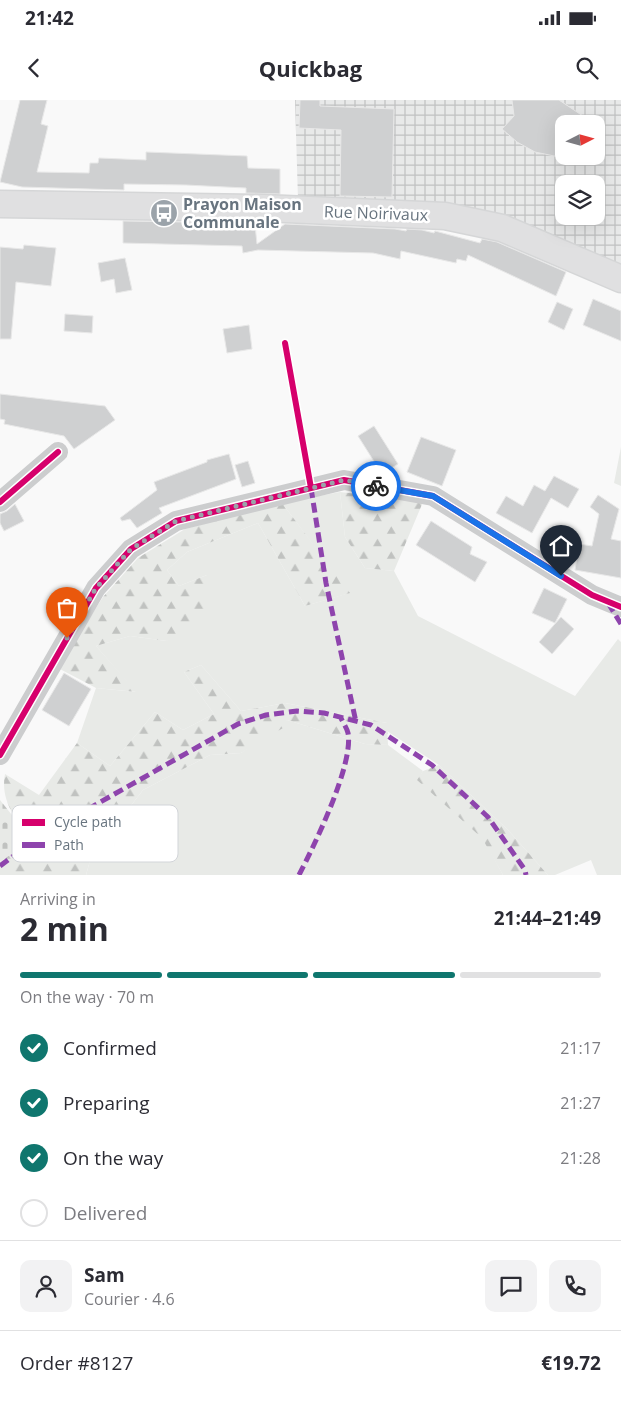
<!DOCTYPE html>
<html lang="en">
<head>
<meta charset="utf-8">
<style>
  body { margin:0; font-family:"Open Sans",sans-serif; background:#f2f2f3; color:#2b2b33; height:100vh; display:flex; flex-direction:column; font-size:19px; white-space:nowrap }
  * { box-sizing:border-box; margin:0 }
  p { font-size:16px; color:#7c7c81 }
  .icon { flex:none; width:28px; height:28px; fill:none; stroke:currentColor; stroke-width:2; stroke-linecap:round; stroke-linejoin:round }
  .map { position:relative; height:775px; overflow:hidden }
  .details { display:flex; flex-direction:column; background:#fff; flex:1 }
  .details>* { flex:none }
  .needle { width:32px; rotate:84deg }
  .fabs { position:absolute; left:555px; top:15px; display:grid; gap:10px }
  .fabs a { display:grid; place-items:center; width:50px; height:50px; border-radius:10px; background:#fff; box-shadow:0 5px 20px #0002; font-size:25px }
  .pin { position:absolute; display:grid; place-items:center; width:42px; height:42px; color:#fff; margin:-51px -21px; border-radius:50% 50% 50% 0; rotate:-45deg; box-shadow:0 0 5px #0007 }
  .pin .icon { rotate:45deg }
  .courier { position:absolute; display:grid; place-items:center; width:50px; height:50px; margin:-25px; border:4px solid #1a73e8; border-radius:50%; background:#fff; color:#222; box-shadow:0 1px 6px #0007 }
  .head em { font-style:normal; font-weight:700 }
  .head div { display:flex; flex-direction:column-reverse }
  .head { display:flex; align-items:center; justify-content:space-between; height:85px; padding:0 20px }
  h1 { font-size:32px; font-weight:700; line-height:38px }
  .bar { display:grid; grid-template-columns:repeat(4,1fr); gap:8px 5px; align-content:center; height:60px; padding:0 20px }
  .bar i { height:6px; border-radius:4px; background:#e1e1e2 }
  .bar .active { background:#0f766e }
  .bar p { grid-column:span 4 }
  .line { display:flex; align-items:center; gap:12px; padding:0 20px; border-top:1px solid #e1e1e2 }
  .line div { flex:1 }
  .round { display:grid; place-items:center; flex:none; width:52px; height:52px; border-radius:10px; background:#f2f2f3 }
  ol { padding:0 20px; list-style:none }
  li { display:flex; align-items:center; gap:15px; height:55px }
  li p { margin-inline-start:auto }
  li .icon { padding:5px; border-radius:50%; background:#0f766e; color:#fff; stroke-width:4 }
  li:last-child { color:#7c7c81 }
  li i { width:28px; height:28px; border:2px solid #e1e1e2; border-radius:50% }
  .status { display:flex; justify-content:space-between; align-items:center; height:35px; padding:0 25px; background:#fff; direction:ltr }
  .status svg { height:14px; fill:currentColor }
  header { display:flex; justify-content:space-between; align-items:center; height:65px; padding:0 20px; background:#fff; font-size:22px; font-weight:700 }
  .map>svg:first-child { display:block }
  .industrial { fill:url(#industrial-grid); fill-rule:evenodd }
  .green { fill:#e8eae7 }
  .forest { fill:url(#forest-firs) }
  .cemetery { fill:url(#cemetery-stones) }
  .building { fill:#cfd0d1; stroke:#e8e8e8 }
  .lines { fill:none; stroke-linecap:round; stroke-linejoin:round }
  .major-casing { stroke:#d5d6d7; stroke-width:29 }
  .minor { stroke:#cccdce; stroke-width:20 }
  .major { stroke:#e0e0e1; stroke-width:26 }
  .quiet { stroke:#8e44ad; stroke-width:5; stroke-dasharray:10 5; stroke-linecap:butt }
  .cycleway-casing { stroke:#fff; stroke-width:9 }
  .cycleway { stroke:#d6006c; stroke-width:6 }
  .done { stroke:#9ba3aa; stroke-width:5; stroke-dasharray:0 9 }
  .route { stroke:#1a73e8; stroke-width:6 }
  .labels { text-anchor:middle; stroke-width:5; stroke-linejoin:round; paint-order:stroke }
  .poi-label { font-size:16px; font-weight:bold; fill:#68747f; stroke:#fff; text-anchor:start }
  .street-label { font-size:16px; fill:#68747f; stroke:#fff }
  .key { fill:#fff; stroke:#d2d5d9; stroke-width:1 }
  .key-label { font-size:14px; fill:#68747f }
</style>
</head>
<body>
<div class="status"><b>21:42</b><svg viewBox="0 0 49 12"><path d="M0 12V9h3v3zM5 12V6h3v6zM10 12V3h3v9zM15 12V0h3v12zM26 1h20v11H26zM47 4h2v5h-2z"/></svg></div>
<header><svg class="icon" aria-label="back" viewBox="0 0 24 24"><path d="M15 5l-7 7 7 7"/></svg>Quickbag<svg class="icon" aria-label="search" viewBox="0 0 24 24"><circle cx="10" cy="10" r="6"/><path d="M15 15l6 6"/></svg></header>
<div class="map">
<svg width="621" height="775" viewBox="0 0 621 775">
  <defs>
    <pattern id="industrial-grid" width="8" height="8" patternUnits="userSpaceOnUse" patternTransform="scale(1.25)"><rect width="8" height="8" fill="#e8e9e9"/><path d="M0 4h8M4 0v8" fill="none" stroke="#c0c1c2"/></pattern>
    <pattern id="forest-firs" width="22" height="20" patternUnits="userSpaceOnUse" patternTransform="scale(1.25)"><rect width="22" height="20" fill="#e8eae7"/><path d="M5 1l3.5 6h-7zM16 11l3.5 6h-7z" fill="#c0c2c0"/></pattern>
    <pattern id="cemetery-stones" width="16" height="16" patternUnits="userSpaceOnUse" patternTransform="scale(1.25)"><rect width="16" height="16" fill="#e8eae7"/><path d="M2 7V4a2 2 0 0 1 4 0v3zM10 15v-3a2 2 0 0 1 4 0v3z" fill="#c0c2c0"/></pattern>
  </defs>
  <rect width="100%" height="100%" fill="#f9f9f9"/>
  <path class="industrial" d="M295 0H621V172L469 108 298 100ZM564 24H596V56H564ZM564 84H596V116H564Z"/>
  <path class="green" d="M621 347V386L614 383Z
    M340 392 345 437 365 468 394 471 418 516 575 596 618 539 621 542V775H597L591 760 555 775H548L507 729 439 665 387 631V623L285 603 241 611 201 565 184 572 214 614 183 630 155 612 110 666 77 643 96 588 136 592 96 546 130 536 167 541 207 475 179 486 167 470 187 452 258 423 305 506 349 493 282 403Z
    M287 620 365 644 388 645 423 671 418 680 483 738 503 775H86L91 757 143 690 210 655 241 653Z"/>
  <path class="forest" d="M340 392 423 402 394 471 365 468 345 437Z
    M282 403 350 493 305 506 258 423 187 452 167 470 179 486 207 475 206 522 167 541 130 536 96 546 137 592 96 588 58 568 103 497 138 458 185 429Z
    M201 565 241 611 285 603 387 623 388 645 365 644 287 620 283 628 241 653 210 655 143 690 91 757 86 775H0V762L31 739C15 719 0 700 5 674L39 695 77 643 110 666 155 612 183 630 214 614 184 572Z
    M439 665 507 729 548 775H503L482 738 417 680 423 671Z"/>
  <path class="cemetery" d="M0 700 31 739 0 762Z"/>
  <path class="building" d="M20 0H47L41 24 48 26 37 72 89 73 90 63H98L99 58 146 60V52L247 56 248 68 280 69V94L246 93V88L186 85 124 84V90L22 87 0 82Z
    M300 0H320V6L394 9 392 97 340 96 341 30 299 28Z
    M512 0H559L595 24H564V58L535 52 517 42 502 29 514 16Z
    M123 121 241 123V127L255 125 257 144 285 124 395 129 406 131 407 129 422 130 434 133 435 131 480 143 482 139 497 142 566 172 556 196 468 155 466 161 457 159 456 163 401 151 400 159 373 153 258 150 243 153 242 146 123 143Z
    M24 145 56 148 51 186 16 182 11 239H0V147L23 149Z
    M125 158 132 190 116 193 114 179 101 182 98 163Z
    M593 199 621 211V241L583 225Z
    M557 202 573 209 564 230 548 222Z
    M65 214 93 216 92 233 64 231Z
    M249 225 252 249 227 253 223 229Z
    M0 294 105 306 115 320 74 349 64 336 4 324 5 320 0 319Z
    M374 326 398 364 382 374 358 336Z
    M421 337 456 350 442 386 407 372Z
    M229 354 236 379 159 408 162 413 137 428 130 419 122 421 120 418 157 390 154 382 207 362V360Z
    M248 361 255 383 242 387 235 365Z
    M554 376 579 389 568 408 551 398 532 433 496 413 506 396 523 406 534 385 545 391Z
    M598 395 619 409 611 439 621 441V478L575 470 579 444 592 446 599 414 590 407Z
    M15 404 24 421 4 431 0 423V414L7 411Z
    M431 421 472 447 470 454 487 462 475 482 416 445Z
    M544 488 567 499 555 523 532 513Z
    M561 517 574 529 552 554 539 542Z
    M64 573 91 589 69 626 42 610Z"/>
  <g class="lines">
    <g class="major-casing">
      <path id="major" d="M0 104 263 108 445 116 502 128 621 179"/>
    </g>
    <path class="minor" d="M0 402 58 352
      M0 655 96 488 131 449 176 421 344 380 433 396 592 495 621 507"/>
    <use href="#major" class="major"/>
    <path class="quiet" d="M311 388 326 483 356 622
      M608 503 621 524
      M0 766 37 738 238 624 266 615 297 611 324 613 371 625 432 665 488 717 525 770 526 775
      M299 775C314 746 354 664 348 633 347 628 343 623 341 618"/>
    <g class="cycleway-casing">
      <path id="cycleway" d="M285 243 311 388
        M0 402 58 352
        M0 655 96 488 131 449 176 421 344 380 433 396 592 495 621 507"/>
    </g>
    <use href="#cycleway" class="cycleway"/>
  </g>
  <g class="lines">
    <path class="done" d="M67 538 96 488 131 449 176 421 344 380 376 386"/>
    <path class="route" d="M376 386 433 396 561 476"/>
  </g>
  <defs>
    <g id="bus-disc" transform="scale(1.4375)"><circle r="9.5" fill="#9ba3aa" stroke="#fff"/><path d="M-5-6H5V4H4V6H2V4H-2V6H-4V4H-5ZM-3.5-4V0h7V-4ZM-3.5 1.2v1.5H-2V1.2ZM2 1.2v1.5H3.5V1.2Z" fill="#fff"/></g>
  </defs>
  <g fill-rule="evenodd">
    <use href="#bus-disc" x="164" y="113"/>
  </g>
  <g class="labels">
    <g class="poi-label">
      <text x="183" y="110">Prayon Maison<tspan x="183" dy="18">Communale</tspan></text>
    </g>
    <g class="street-label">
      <text transform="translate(376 113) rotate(2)" y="6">Rue Noirivaux</text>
    </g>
  </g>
  <rect x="12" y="705" width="166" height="57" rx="8" class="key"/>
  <rect x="22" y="719" width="23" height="7" fill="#d6006c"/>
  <rect x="22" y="742" width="23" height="6" fill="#8e44ad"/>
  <g class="key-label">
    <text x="54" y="727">Cycle path</text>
    <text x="54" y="750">Path</text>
  </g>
</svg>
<div class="fabs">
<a><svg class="needle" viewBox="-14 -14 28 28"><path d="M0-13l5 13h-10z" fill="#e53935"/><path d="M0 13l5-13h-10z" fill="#7c7c81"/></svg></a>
<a><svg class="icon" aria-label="layers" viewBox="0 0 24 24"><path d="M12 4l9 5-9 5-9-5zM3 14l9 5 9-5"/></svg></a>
</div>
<div class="pin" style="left:67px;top:538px;background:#ea580c"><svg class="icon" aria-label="bag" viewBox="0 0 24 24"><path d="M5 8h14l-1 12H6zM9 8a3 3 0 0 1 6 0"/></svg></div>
<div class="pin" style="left:561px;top:476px;background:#1f2937"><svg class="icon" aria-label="home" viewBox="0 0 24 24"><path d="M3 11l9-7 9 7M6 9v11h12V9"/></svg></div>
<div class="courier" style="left:376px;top:386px"><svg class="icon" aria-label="bike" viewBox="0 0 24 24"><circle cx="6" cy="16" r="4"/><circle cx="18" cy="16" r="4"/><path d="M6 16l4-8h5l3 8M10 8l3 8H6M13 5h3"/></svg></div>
</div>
<section class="details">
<div class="head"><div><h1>2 min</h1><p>Arriving in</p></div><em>21:44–21:49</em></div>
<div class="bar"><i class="active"></i><i class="active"></i><i class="active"></i><i></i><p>On the way · 70 m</p></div>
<ol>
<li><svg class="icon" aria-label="check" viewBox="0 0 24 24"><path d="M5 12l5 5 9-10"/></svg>Confirmed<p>21:17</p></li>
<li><svg class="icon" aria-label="check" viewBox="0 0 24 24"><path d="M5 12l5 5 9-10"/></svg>Preparing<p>21:27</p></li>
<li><svg class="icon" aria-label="check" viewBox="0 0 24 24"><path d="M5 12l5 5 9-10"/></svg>On the way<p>21:28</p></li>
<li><i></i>Delivered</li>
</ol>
<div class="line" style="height:90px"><a class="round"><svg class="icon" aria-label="person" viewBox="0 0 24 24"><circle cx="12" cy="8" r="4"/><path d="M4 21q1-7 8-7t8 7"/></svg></a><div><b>Sam</b><p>Courier · 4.6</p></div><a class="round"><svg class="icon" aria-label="chat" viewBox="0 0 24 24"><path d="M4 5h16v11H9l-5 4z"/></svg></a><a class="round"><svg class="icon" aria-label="phone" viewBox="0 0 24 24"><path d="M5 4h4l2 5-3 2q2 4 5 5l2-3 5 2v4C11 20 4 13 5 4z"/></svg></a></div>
<div class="line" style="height:65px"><div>Order #8127</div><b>€19.72</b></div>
</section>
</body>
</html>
